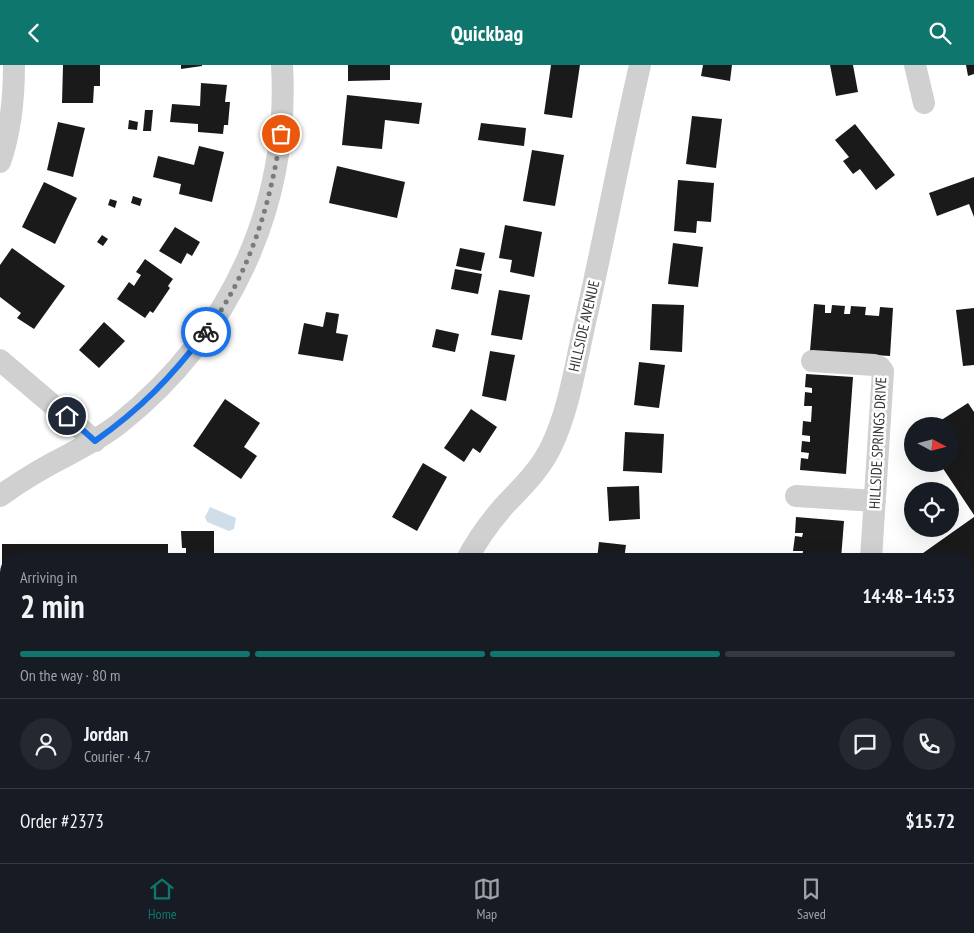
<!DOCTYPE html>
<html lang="en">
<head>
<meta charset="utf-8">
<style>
  body { margin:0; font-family:"PT Sans Narrow",sans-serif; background:#242831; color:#f1f3f6; height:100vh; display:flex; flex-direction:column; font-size:19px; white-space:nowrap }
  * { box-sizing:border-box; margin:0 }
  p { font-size:16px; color:#9ea1a6 }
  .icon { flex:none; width:28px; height:28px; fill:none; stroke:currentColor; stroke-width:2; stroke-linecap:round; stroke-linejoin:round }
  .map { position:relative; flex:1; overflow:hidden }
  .sheet { position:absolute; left:0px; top:488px; width:975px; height:311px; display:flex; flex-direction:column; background:#171b24; border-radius:20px 20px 0 0; box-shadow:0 5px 20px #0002 }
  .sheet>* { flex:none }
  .needle { width:32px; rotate:97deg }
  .fabs { position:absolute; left:904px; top:352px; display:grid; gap:10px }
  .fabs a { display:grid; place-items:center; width:55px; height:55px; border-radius:50%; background:#171b24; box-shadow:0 5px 20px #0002; font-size:25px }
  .pin { position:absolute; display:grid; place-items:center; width:42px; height:42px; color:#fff; margin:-21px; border:2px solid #fff; border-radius:50%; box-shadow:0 1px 5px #0007 }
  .courier { position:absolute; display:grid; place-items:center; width:50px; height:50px; margin:-25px; border:4px solid #1a73e8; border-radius:50%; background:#fff; color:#222; box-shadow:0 1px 6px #0007 }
  .head em { font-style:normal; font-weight:700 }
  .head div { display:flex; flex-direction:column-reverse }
  .head { display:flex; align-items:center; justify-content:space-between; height:85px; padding:0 20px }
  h1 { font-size:32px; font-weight:700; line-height:38px }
  .bar { display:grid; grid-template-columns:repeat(4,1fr); gap:8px 5px; align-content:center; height:60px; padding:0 20px }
  .bar i { height:6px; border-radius:4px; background:#363941 }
  .bar .on { background:#0f766e }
  .bar p { grid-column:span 4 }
  .line { display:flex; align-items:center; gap:12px; padding:0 20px; border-top:1px solid #363941 }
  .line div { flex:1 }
  .round { display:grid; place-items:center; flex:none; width:52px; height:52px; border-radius:26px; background:#242831 }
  header { display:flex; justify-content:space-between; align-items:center; height:65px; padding:0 20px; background:#0f766e; color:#fff; font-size:22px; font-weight:700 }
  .tab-bar { display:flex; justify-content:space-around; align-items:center; height:70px; border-top:1px solid #363941; background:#171b24; font-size:14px; color:#9ea1a6 }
  .tab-bar a { display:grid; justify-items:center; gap:2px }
  .tab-bar .on { color:#0f766e }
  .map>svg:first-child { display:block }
  .water { fill:#cfdee9 }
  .building { fill:#1a1a1a }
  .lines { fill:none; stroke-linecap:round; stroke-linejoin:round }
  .minor { stroke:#d0d0d0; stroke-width:22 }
  .major { stroke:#ababab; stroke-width:28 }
  .done { stroke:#7a7a7a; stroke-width:5; stroke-dasharray:0 9 }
  .route { stroke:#1a73e8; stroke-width:6 }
  .labels { text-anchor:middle; stroke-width:5; stroke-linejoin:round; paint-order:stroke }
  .street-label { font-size:15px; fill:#333; stroke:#fff }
</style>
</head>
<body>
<header><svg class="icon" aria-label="back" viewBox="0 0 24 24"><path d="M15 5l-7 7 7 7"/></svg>Quickbag<svg class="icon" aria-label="search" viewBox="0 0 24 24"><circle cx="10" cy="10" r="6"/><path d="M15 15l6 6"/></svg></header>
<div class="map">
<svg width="974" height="798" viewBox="0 0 974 798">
  <rect width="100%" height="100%" fill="#fff"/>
  <path class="water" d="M210 442 236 453 234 464 229 466 207 457 205 452Z"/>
  <path class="building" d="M63 0H100V21H94L93 38H62Z
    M181 0H202V1L181 4Z
    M348 0H390V15L348 16Z
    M551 0H580L572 53 544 49Z
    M703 0H732L730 16 701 11Z
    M830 0H853L858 27 836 31Z
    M966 0H974V9L968 11Z
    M201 18 227 20 225 37H230L228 60H224L223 69 198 67V59L170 57 172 39 200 41Z
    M347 30 422 38 419 59 385 55 382 84 342 80Z
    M145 45H153L151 66H143Z
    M692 51 722 54 716 103 686 99Z
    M129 55 138 57 137 65 128 64Z
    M58 57 85 63 73 112 47 105Z
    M481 58 526 63 524 81 478 75Z
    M855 59 895 110 876 125 860 104 853 109 843 96 849 92 835 75Z
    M199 81 224 87 212 137 179 129 181 119 153 112 158 91 194 100Z
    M532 85 564 90 555 141 523 136Z
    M337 101 405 117 397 153 329 138Z
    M974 112V152L969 139 937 151 929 128Z
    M678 115 714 118 711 157 697 156 696 168 674 166Z
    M44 117 77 133 55 179 22 162Z
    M133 131 142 134 140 141 131 138Z
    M110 134 117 136 115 143 108 140Z
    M505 160 542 167 534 212 510 207 512 195 499 193Z
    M175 162 200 177 192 191 187 188 181 199 159 186Z
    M102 170 108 174 103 181 97 177Z
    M673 178 703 182 698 222 668 219Z
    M12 183 65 221 34 264 17 253 21 248 0 232V200Z
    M460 183 485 188 481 206 456 201Z
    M145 194 173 214 168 221 170 223 153 248 150 246 145 253 117 234 129 217 134 221 141 210 136 207Z
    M455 204 482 209 478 229 451 224Z
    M499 225 530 230 522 275 491 270Z
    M652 239 684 240 682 287 650 285Z
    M814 239 825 240V248H831L832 240 845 241 844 249H850L851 241 866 242 865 250 879 251 880 242 893 243 890 291 810 286Z
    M974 243V300L963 301 956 245Z
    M326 247 339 249 336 268 348 270 343 296 298 289 304 258 323 262Z
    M104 257 125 276 99 303 79 285Z
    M436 264 459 269 455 287 432 282Z
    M490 286 515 290 506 336 482 331Z
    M639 297 665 300 659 343 634 340Z
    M806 309 853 312 846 409 800 405 801 393 808 394 809 388 801 387 802 376 810 377V371L802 370 803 356 811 357 812 341H804L805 327 812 328V323L805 322Z
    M225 334 260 358 244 382 257 391 241 414 193 381Z
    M968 338 974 347V450L940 399H950V361H932Z
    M471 344 497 362 480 388 473 383 464 397 444 383Z
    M625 367 664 369 662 408 623 406Z
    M423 398 447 412 417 466 392 452Z
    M639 421 640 454 609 456 607 422Z
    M796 452 844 456 841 494H802L803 486H793L795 471 802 472 803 468H795Z
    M974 452V522L969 526V494L916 493Z
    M181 466H214V494H186V483H182Z
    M599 477 626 480 624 494H597Z
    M2 479H168V494H6V517H4V510H2Z
    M0 546H6V576H0Z
    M0 643H6V671H0Z"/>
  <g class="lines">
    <path class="minor" d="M915 0 924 38
      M0 97C11 66 14 33 14 0
      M0 295 95 376
      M812 296 874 300 880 302 883 306 871 494
      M0 431C21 416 44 402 68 390 86 380 104 371 120 358 230 270 290 141 282 0
      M796 431 875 436
      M467 494C477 475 490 457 504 441 521 423 540 405 551 382 569 345 575 302 584 262 604 175 620 87 640 0
      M408 798 409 792"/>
    <path class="major" d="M969 702 974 701
      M0 748H6"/>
  </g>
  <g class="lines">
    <path class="done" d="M206 267C250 209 270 140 281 69"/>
    <path class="route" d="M67 351 95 376C142 343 171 312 206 267"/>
  </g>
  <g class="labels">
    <g class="street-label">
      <text transform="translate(584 261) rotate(-77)" y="5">HILLSIDE AVENUE</text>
      <text transform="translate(878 378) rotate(-87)" y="5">HILLSIDE SPRINGS DRIVE</text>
    </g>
  </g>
</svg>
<div class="fabs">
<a><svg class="needle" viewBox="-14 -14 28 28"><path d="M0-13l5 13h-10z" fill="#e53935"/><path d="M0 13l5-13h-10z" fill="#9ea1a6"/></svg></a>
<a><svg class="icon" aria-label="locate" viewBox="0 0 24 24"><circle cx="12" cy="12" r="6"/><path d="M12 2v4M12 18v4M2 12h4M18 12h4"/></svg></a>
</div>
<div class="pin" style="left:281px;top:69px;background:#ea580c"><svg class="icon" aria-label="bag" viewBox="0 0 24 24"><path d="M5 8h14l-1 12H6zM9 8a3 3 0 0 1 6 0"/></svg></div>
<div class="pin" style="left:67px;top:351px;background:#1f2937"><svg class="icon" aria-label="home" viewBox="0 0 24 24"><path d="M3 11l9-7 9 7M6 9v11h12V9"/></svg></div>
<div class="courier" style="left:206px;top:267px"><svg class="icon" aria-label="bike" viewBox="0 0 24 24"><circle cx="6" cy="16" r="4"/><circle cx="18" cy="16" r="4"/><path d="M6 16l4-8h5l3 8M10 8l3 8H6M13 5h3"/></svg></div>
<section class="sheet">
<div class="head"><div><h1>2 min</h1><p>Arriving in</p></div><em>14:48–14:53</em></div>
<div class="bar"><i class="on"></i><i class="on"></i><i class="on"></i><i></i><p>On the way · 80 m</p></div>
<div class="line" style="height:90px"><a class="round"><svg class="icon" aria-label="person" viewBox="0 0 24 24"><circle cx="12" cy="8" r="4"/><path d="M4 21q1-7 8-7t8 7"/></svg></a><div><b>Jordan</b><p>Courier · 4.7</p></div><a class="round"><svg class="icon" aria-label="chat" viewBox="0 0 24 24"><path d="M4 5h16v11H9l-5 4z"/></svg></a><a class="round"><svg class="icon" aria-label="phone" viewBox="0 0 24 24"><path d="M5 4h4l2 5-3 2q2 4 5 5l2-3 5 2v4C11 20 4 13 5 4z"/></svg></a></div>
<div class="line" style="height:65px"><div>Order #2373</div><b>$15.72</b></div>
</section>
</div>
<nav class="tab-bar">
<a class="on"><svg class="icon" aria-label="home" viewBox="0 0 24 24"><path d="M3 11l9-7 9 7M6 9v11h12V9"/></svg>Home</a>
<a><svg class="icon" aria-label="map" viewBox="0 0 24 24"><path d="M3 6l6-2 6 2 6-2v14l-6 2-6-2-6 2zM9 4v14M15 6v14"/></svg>Map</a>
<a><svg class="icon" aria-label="saved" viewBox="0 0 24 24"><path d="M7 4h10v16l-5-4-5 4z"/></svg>Saved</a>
</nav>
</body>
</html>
